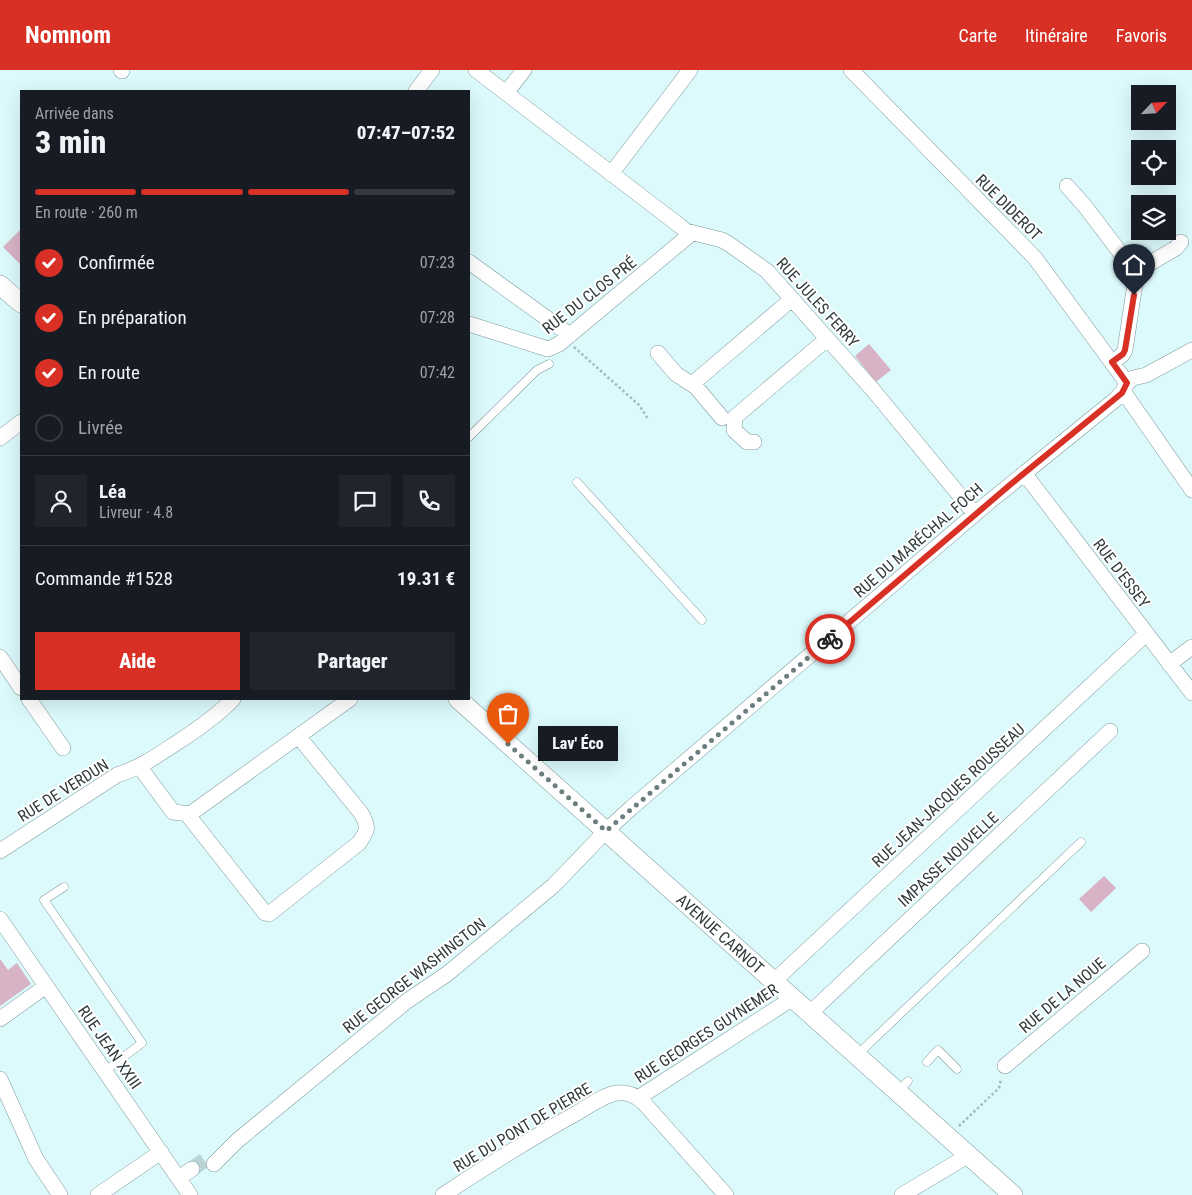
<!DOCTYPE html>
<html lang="fr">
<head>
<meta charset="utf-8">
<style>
  body { margin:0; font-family:"Roboto Condensed",sans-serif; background:#20242c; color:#f1f3f6; height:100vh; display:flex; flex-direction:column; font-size:19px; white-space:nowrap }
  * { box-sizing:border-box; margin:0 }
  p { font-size:16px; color:#9ea1a6 }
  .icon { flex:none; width:28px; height:28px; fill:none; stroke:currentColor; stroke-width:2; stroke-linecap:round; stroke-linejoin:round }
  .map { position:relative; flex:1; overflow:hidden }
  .details { position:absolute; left:20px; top:20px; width:450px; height:610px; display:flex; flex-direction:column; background:#171b24; border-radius:0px; box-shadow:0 5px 20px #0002 }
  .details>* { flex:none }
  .needle { width:32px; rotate:65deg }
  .fabs { position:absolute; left:1131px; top:15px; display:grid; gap:10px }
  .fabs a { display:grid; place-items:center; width:45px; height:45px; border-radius:0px; background:#171b24; box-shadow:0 5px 20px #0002; font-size:25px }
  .pin { position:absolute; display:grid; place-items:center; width:42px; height:42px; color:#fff; margin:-51px -21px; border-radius:50% 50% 50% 0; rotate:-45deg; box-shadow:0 0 5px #0007 }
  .pin .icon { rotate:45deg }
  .courier { position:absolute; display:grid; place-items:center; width:50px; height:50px; margin:-25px; border:4px solid #d93025; border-radius:50%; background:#fff; color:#222; box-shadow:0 1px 6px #0007 }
  .bubble { position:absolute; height:35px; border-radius:0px; background:#171b24; box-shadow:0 5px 20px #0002; font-size:16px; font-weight:800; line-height:35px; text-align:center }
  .head em { font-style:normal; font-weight:800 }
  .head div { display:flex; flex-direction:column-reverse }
  .head { display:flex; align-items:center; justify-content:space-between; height:85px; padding:0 15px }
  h1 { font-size:32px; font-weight:800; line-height:38px }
  .bar { display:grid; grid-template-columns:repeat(4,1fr); gap:8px 5px; align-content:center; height:60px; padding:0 15px }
  .bar i { height:6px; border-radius:4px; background:#363941 }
  .bar .active { background:#d93025 }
  .bar p { grid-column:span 4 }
  .line { display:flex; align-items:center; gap:12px; padding:0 15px; border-top:1px solid #363941 }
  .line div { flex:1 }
  .round { display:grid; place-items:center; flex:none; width:52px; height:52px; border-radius:0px; background:#20242c }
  ol { padding:0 15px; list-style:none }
  li { display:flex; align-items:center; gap:15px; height:55px }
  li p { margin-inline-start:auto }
  li .icon { padding:5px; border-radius:50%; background:#d93025; color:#fff; stroke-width:4 }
  li:last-child { color:#9ea1a6 }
  li i { width:28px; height:28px; border:2px solid #363941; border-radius:50% }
  .primary-button { display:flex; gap:10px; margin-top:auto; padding:10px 15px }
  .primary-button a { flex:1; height:58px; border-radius:0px; background:#d93025; color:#fff; font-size:20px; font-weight:800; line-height:58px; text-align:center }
  .primary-button a+a { background:#20242c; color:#f1f3f6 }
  header { display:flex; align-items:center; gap:30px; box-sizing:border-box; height:70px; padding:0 25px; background:#d93025; color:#fff }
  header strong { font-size:24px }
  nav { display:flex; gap:28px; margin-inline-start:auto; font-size:18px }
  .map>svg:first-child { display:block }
  .green { fill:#d7b3c5 }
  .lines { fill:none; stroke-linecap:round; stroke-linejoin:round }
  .minor-tunnel { stroke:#bad3d5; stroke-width:15; stroke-dasharray:15 8; stroke-linecap:butt }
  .service-casing { stroke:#7f999c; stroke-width:9 }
  .minor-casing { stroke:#7f999c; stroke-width:16 }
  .tertiary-casing { stroke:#7f999c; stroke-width:20 }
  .path { stroke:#a3babb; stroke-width:2.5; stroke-dasharray:2.5 2.5; stroke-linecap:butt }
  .service { stroke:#fff; stroke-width:8 }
  .minor { stroke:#fff; stroke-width:15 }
  .tertiary { stroke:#fff; stroke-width:19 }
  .done { stroke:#6c7e7f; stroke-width:5; stroke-dasharray:0 9 }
  .route { stroke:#d93025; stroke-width:6 }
  .labels { text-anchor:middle; stroke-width:4; stroke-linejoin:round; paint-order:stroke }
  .street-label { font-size:16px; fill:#303b3c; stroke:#fff }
</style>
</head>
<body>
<header>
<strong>Nomnom</strong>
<nav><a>Carte</a><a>Itinéraire</a><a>Favoris</a></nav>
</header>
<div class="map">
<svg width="1192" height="1125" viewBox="0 0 1192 1125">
  <rect width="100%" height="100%" fill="#dcf9fb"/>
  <path class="green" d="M21 159V195L3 177Z
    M869 274 891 300 876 312 855 286Z
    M1104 806 1116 818 1091 842 1079 829Z
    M0 889 8 900 17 893 31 914 0 936Z"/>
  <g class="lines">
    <path class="minor-tunnel" d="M192 1099 209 1087"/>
    <g class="service-casing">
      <path id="service" d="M469 367 537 300 549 294
        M577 412 702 550
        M64 817 44 830 142 973 105 1001
        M857 985 1081 772
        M927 992 938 980 957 999
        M898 1022 908 1011"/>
    </g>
    <g class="minor-casing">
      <path id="minor" d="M121 0 122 1
        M476 0 680 156 686 161 722 170 729 174 767 201 873 320 975 444
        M851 0 1035 188 1127 313
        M416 21 432 0
        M506 23 524 0
        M611 104 690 0
        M1067 116 1084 135 1135 202 1136 207 1125 280 1123 284 1112 293
        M469 192 570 265
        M1135 202 1176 178 1181 172
        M469 254 548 279 559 274 692 163
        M658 283 676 304 696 317 722 348
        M692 314 792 229
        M1123 321 1192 420
        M0 368 21 352
        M754 372H747L734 360 735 347 827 269
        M1024 403 1192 623
        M0 587 21 618
        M1169 594 1192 577
        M29 629 63 678
        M139 696 173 742 190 744 350 629
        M187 744 265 843 269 844 359 773C368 760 369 757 361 743L298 666
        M0 781 117 705C140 698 158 685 178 672 198 659 217 646 233 629
        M0 849 190 1125
        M774 911 1146 564
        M810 943 1110 661
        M0 949 46 916
        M1005 996 1142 881
        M0 1009 36 1089 60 1125
        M638 1028 793 928
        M214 1094 238 1070 407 931 447 904 553 816 606 761 631 738 989 432 1116 329 1123 321 1127 313 1133 308 1146 305 1192 280
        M179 1108 192 1099
        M98 1125 161 1082
        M443 1125C487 1096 531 1068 577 1043 589 1036 605 1024 618 1023 627 1022 636 1026 643 1032L726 1125
        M902 1125 969 1085"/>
    </g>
    <g class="tertiary-casing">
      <g id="tertiary">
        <path d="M0 215 21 233"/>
        <path id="s1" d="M458 629 1013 1125"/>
      </g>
    </g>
    <path class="path" d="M574 277 639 335 648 349
      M959 1056 999 1018 1001 1009"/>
    <use href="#service" class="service"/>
    <use href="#minor" class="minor"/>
    <use href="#tertiary" class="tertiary"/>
  </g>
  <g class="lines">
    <path class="done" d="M508 674 606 761 830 569"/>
    <path class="route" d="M830 569 1011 414 1122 323 1127 313 1112 292 1123 284 1125 280 1134 225"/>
  </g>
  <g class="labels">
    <g class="street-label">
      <text transform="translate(1009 137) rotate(45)" y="6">RUE DIDEROT</text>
      <text transform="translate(589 225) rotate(-38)" y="6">RUE DU CLOS PRÉ</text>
      <text transform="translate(818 232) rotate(48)" y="6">RUE JULES FERRY</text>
      <text transform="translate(918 470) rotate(-41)" y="6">RUE DU MARÉCHAL FOCH</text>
      <text transform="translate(1122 503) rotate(53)" y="6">RUE D'ESSEY</text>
      <text transform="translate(63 720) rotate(-32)" y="6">RUE DE VERDUN</text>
      <text transform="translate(948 725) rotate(-43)" y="6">RUE JEAN-JACQUES ROUSSEAU</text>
      <text transform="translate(948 789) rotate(-43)" y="6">IMPASSE NOUVELLE</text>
      <text dy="6" stroke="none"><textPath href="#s1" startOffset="352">AVENUE CARNOT</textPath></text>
      <text transform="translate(414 905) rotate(-38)" y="6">RUE GEORGE WASHINGTON</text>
      <text transform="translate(1062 925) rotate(-40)" y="6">RUE DE LA NOUE</text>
      <text transform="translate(706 963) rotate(-33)" y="6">RUE GEORGES GUYNEMER</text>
      <text transform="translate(110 977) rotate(55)" y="6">RUE JEAN XXIII</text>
      <text transform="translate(522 1057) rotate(-31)" y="6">RUE DU PONT DE PIERRE</text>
    </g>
  </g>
</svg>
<div class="fabs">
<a><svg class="needle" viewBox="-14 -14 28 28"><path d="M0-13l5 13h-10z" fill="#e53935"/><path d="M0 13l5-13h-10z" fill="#9ea1a6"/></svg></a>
<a><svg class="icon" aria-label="locate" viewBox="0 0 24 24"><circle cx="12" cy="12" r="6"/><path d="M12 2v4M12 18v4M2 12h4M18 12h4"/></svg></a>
<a><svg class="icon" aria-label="layers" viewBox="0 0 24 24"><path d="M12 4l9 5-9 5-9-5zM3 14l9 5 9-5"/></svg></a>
</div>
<div class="pin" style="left:508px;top:674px;background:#ea580c"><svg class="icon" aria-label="bag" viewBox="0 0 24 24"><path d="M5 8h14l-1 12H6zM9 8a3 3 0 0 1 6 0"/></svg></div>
<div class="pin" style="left:1134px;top:225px;background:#1f2937"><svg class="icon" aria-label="home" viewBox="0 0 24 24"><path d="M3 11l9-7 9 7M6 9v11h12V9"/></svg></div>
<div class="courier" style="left:830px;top:569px"><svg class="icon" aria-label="bike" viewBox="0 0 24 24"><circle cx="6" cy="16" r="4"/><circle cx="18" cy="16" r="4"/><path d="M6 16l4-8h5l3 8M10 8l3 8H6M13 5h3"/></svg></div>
<div class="bubble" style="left:538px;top:656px;width:80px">Lav' Éco</div>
<section class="details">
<div class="head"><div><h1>3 min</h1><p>Arrivée dans</p></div><em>07:47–07:52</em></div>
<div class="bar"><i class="active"></i><i class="active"></i><i class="active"></i><i></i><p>En route · 260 m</p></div>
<ol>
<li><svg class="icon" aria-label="check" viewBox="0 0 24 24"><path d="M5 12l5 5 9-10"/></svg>Confirmée<p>07:23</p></li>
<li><svg class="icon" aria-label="check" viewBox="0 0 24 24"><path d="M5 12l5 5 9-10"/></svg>En préparation<p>07:28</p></li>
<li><svg class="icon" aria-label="check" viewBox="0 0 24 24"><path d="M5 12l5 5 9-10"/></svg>En route<p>07:42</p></li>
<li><i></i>Livrée</li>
</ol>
<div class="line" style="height:90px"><a class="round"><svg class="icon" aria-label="person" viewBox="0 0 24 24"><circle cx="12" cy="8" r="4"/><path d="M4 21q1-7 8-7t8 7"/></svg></a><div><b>Léa</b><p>Livreur · 4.8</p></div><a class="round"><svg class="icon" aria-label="chat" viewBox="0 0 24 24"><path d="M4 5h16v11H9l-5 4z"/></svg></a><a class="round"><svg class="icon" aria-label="phone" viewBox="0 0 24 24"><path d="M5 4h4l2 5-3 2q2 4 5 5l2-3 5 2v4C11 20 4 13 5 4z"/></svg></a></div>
<div class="line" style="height:65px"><div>Commande #1528</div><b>19.31 €</b></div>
<div class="primary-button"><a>Aide</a><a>Partager</a></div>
</section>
</div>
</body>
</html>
